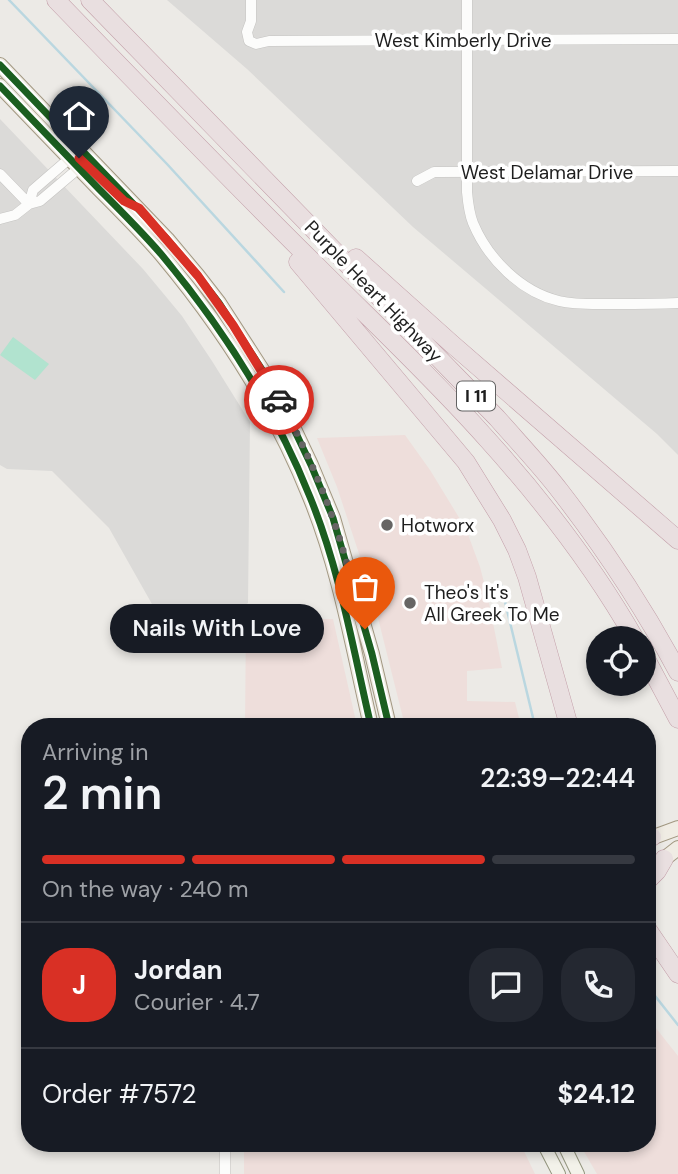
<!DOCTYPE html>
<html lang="en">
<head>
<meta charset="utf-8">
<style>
  body { margin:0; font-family:"DM Sans",sans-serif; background:#242831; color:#f1f3f6; height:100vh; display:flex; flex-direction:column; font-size:26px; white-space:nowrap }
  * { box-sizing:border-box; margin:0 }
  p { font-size:23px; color:#9ea1a6 }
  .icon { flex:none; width:38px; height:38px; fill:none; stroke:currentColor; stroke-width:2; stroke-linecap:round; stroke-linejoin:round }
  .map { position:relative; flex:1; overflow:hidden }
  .details { position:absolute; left:21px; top:718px; width:635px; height:434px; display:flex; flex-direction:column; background:#171b24; border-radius:28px; box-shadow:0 4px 10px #0003 }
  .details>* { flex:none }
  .tools { position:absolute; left:586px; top:626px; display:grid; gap:14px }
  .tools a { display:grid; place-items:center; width:70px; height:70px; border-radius:50%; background:#171b24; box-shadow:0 4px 10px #0003; font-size:35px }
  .pin { position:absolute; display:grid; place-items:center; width:60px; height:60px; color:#fff; margin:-72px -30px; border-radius:50% 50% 50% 0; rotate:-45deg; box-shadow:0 0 7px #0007 }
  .pin .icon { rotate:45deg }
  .courier { position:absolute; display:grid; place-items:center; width:70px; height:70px; margin:-35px; border:5px solid #d93025; border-radius:50%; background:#fff; color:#222; box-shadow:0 2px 9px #0007 }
  .bubble { position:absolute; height:49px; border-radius:24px; background:#171b24; box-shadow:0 4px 10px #0003; font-size:23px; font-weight:600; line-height:49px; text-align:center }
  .headline em { font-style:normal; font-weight:600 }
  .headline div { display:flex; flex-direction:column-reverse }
  .headline { display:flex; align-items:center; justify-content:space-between; height:119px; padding:0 21px }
  h1 { font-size:46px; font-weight:600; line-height:52px }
  .bar { display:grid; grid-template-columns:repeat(4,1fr); gap:10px 7px; align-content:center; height:84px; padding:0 21px }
  .bar i { height:9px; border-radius:5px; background:#363941 }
  .bar .selected { background:#d93025 }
  .bar p { grid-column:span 4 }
  .line { display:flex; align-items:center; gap:18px; padding:0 21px; border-top:2px solid #363941 }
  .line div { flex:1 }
  .round { display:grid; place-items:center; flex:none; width:74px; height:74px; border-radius:28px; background:#242831 }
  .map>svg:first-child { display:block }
  .residential { fill:#dbdad8 }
  .commercial { fill:#eededb }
  .pitch { fill:#b1e3cf }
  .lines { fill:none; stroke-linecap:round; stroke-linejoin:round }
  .stream { stroke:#bad7e0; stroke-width:2.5 }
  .minor-casing { stroke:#c5c4c2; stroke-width:11 }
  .secondary-casing { stroke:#93957e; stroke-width:14 }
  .primary-casing { stroke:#a29882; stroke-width:16 }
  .motorway-casing { stroke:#c29da7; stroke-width:19 }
  .minor { stroke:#fcfcfb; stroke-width:10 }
  .secondary { stroke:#f3f2ea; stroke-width:12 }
  .primary { stroke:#f0ece4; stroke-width:14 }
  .motorway { stroke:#e9dfe0; stroke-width:18 }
  .cycleway-casing { stroke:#fff; stroke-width:11 }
  .cycleway { stroke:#1b5e20; stroke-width:7 }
  .done { stroke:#666564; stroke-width:7; stroke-dasharray:0 12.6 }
  .route { stroke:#d93025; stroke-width:9 }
  .poi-dot { fill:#666564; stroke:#fff; stroke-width:2.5 }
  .labels { text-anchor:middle; stroke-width:7; stroke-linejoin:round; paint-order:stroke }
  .shield { fill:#fff; stroke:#626262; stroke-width:2 }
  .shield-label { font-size:18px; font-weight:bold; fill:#1e1e1e }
  .street-label { font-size:19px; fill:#1e1e1e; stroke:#fff }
  .poi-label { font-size:19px; fill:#1e1e1e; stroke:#fff; text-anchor:start }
</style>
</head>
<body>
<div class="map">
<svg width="678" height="1174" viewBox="0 0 678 1174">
  <rect width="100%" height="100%" fill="#eceae6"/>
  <path class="residential" d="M167 0H678V455L657 434 413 227 247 69Z
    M0 119 143 269 182 316 212 361 250 422 248 603 191 638 174 643 109 528 52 471 7 469 0 465Z"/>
  <path class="commercial" d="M405 435 430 470 466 529 480 567 488 598 502 668 467 671V701L515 702 521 726H405L371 590 337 487 317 438Z
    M246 619H333L357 726H245Z
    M648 1018 678 1056V1174H597L579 1143H648Z
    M244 1143H520L535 1174H244Z"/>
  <path class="pitch" d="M13 337 49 364 35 380 0 355Z"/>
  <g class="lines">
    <path class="stream" d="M9 0 167 164 284 292
      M501 585 535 726
      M648 987 678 1025"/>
    <g class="minor-casing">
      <path id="minor" d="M251 0V21L247 32 249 41 256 44 269 41 678 39
        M467 0V192C468 203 469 213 473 223 488 259 521 292 559 301 576 305 595 304 613 304 635 304 656 304 678 303
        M0 174 29 204
        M417 181 434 172 678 171
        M29 204 33 190 70 158
        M0 219 15 215 29 204 40 201 79 168
        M225 1174V1143"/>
    </g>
    <g class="secondary-casing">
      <path id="secondary" d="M543 1143 559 1174
        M563 1143 578 1174"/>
    </g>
    <g class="primary-casing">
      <path id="primary" d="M0 65 167 239 198 276 219 303 268 379 285 410 311 465 333 518 372 654 389 726
        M0 86C33 120 66 155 99 189 120 210 142 232 161 254 222 327 275 409 310 497 340 570 353 649 371 726
        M648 839 678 828
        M648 868 664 859 678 848"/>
    </g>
    <g class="motorway-casing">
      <path id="motorway" d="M56 0C142 89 228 178 316 265 373 322 433 378 487 439 542 500 594 567 635 639
        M90 0 497 418C518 442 541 466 560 491 604 548 644 608 678 672
        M356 258 452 344 678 540
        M298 262 466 462 502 520 517 550 527 577 569 726
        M644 655 678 719
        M648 837H652
        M648 880 657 871 664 859
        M648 930 678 974"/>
    </g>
    <use href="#minor" class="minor"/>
    <use href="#secondary" class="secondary"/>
    <use href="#primary" class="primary"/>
    <use href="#motorway" class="motorway"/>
    <g class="cycleway-casing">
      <path id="cycleway" d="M0 65 167 239 198 276 219 303 268 379 285 410 311 465 333 518 372 654 389 726
        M0 86C33 120 66 155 99 189 120 210 142 232 161 254 222 327 275 409 310 497 340 570 353 649 371 726"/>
    </g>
    <use href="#cycleway" class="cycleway"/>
  </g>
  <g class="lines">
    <path class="done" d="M279 400C304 444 325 492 340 540 349 569 356 600 365 629"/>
    <path class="route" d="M79 158 124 201 139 208 198 276 233 325 279 400"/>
  </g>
  <g class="poi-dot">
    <circle cx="387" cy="525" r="7"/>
    <circle cx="410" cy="603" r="7"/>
  </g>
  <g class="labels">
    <rect class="shield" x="457" y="381.5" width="38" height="29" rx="5"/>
    <g class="shield-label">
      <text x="476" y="402">I 11</text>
    </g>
    <g class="street-label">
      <text x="463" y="47">West Kimberly Drive</text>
      <text x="547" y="179">West Delamar Drive</text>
      <text transform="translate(374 291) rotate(46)" y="7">Purple Heart Highway</text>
    </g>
    <g class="poi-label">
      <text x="401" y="532">Hotworx</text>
      <text x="424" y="599">Theo's It's<tspan x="424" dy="22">All Greek To Me</tspan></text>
    </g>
  </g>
</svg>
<div class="tools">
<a><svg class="icon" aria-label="locate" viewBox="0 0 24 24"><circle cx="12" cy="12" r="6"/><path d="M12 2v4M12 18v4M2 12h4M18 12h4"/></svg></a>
</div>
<div class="pin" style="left:365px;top:629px;background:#ea580c"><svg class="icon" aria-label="bag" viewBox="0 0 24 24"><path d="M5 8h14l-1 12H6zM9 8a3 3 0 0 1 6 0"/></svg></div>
<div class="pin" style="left:79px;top:158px;background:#1f2937"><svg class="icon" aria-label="home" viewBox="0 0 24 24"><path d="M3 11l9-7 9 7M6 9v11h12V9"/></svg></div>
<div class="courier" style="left:279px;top:400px"><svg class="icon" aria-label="car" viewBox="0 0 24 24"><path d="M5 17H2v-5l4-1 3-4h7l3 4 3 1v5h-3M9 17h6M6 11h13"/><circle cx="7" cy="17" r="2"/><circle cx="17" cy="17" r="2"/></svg></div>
<div class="bubble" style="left:110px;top:604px;width:214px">Nails With Love</div>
<section class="details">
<div class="headline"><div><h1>2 min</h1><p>Arriving in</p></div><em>22:39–22:44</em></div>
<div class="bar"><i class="selected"></i><i class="selected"></i><i class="selected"></i><i></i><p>On the way · 240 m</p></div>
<div class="line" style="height:126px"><b class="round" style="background:#d93025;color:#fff">J</b><div><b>Jordan</b><p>Courier · 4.7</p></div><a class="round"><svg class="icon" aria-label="chat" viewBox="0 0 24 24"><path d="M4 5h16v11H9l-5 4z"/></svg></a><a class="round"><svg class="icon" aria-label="phone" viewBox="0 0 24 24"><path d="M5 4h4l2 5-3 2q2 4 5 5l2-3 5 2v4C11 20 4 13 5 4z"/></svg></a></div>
<div class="line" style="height:91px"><div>Order #7572</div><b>$24.12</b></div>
</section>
</div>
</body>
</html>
